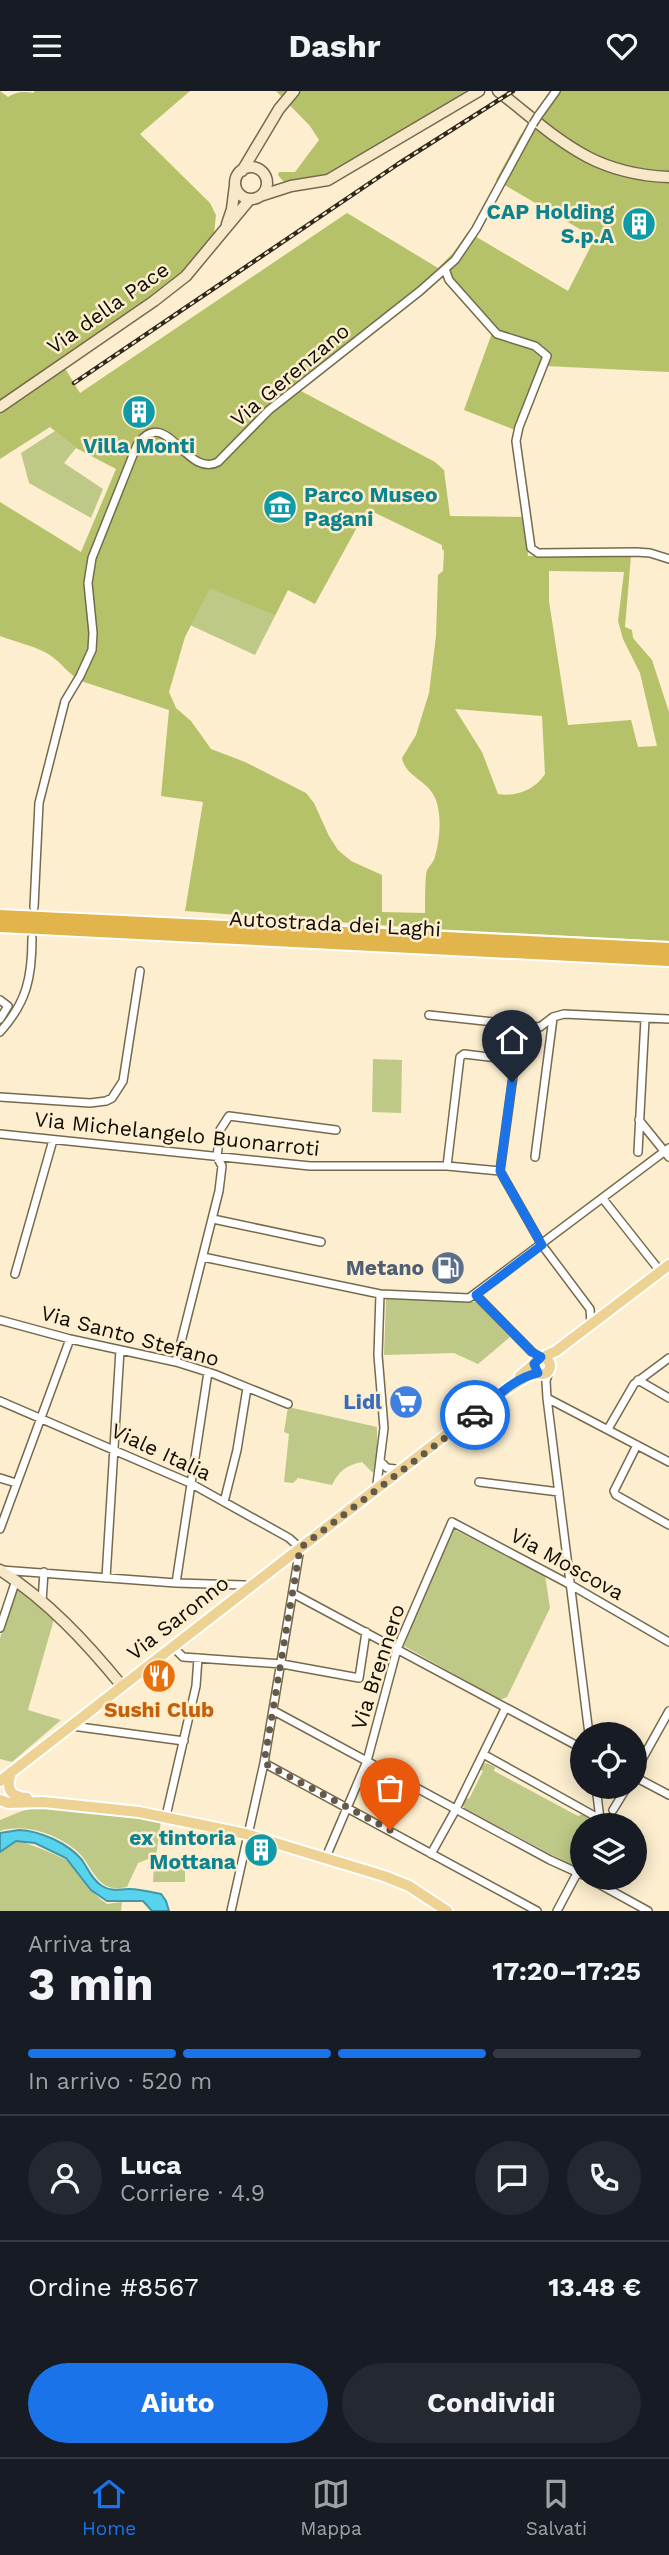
<!DOCTYPE html>
<html lang="it">
<head>
<meta charset="utf-8">
<style>
  body { margin:0; font-family:"Work Sans",sans-serif; background:#242831; color:#f1f3f6; height:100vh; display:flex; flex-direction:column; font-size:26px; white-space:nowrap }
  * { box-sizing:border-box; margin:0 }
  p { font-size:23px; color:#9ea1a6 }
  .icon { flex:none; width:38px; height:38px; fill:none; stroke:currentColor; stroke-width:2; stroke-linecap:round; stroke-linejoin:round }
  .map { position:relative; height:1820px; overflow:hidden }
  .sheet { display:flex; flex-direction:column; background:#171b24; flex:1 }
  .sheet>* { flex:none }
  .controls { position:absolute; left:570px; top:1631px; display:grid; gap:14px }
  .controls a { display:grid; place-items:center; width:77px; height:77px; border-radius:50%; background:#171b24; box-shadow:0 4px 18px #0003; font-size:35px }
  .pin { position:absolute; display:grid; place-items:center; width:60px; height:60px; color:#fff; margin:-72px -30px; border-radius:50% 50% 50% 0; rotate:-45deg; box-shadow:0 0 7px #0007 }
  .pin .icon { rotate:45deg }
  .courier { position:absolute; display:grid; place-items:center; width:70px; height:70px; margin:-35px; border:5px solid #1a73e8; border-radius:50%; background:#fff; color:#222; box-shadow:0 2px 9px #0007 }
  .summary em { font-style:normal; font-weight:700 }
  .summary div { display:flex; flex-direction:column-reverse }
  .summary { display:flex; align-items:center; justify-content:space-between; height:119px; padding:0 28px }
  h1 { font-size:46px; font-weight:700; line-height:52px }
  .bar { display:grid; grid-template-columns:repeat(4,1fr); gap:10px 7px; align-content:center; height:84px; padding:0 28px }
  .bar i { height:9px; border-radius:5px; background:#363941 }
  .bar .active { background:#1a73e8 }
  .bar p { grid-column:span 4 }
  .line { display:flex; align-items:center; gap:18px; padding:0 28px; border-top:2px solid #363941 }
  .line div { flex:1 }
  .round { display:grid; place-items:center; flex:none; width:74px; height:74px; border-radius:37px; background:#242831 }
  .primary-button { display:flex; gap:14px; margin-top:auto; padding:14px 28px }
  .primary-button a { flex:1; height:80px; border-radius:42px; background:#1a73e8; color:#fff; font-size:28px; font-weight:700; line-height:80px; text-align:center }
  .primary-button a+a { background:#242831; color:#f1f3f6 }
  header { display:flex; justify-content:space-between; align-items:center; height:91px; padding:0 28px; background:#171b24; font-size:32px; font-weight:700 }
  .tabs { display:flex; justify-content:space-around; align-items:center; height:98px; border-top:2px solid #363941; background:#171b24; font-size:19px; color:#9ea1a6 }
  .tabs a { display:grid; justify-items:center; gap:4px }
  .tabs .active { color:#1a73e8 }
  .map>svg:first-child { display:block }
  .green { fill:#bfc987 }
  .forest { fill:#b6c26a; fill-rule:evenodd }
  .water { fill:#58d3ee; stroke:#4297a8; stroke-width:2 }
  .lines { fill:none; stroke-linecap:round; stroke-linejoin:round }
  .street-casing { stroke:#766a4e; stroke-width:10 }
  .secondary-casing { stroke:#766a4e; stroke-width:13 }
  .primary-casing { stroke:#fff; stroke-width:14 }
  .highway-casing { stroke:#fff; stroke-width:16 }
  .street { stroke:#fff; stroke-width:7 }
  .secondary { stroke:#f6e8c9; stroke-width:10 }
  .primary { stroke:#eed294; stroke-width:10 }
  .highway { stroke:#e2b44c; stroke-width:12 }
  .rail-casing { stroke:#2f291d; stroke-width:4.5 }
  .rail { stroke:#fceece; stroke-width:2; stroke-dasharray:5; stroke-linecap:butt }
  .street-bridge-casing { stroke:#766a4e; stroke-width:10; stroke-linecap:butt }
  .street-bridge { stroke:#fff; stroke-width:7 }
  .done { stroke:#635a4a; stroke-width:7; stroke-dasharray:0 12.6 }
  .route { stroke:#1a73e8; stroke-width:9 }
  .labels { text-anchor:middle; stroke-width:5; stroke-linejoin:round; paint-order:stroke }
  .culture-label { font-size:21px; font-weight:bold; fill:#0d838f; stroke:#fceece; text-anchor:end }
  .street-label { font-size:21px; fill:#100b03; stroke:#fceece }
  .service-label { font-size:21px; font-weight:bold; fill:#4e5e75; stroke:#fceece; text-anchor:end }
  .shop-label { font-size:21px; font-weight:bold; fill:#366cbe; stroke:#fceece; text-anchor:end }
  .food-label { font-size:21px; font-weight:bold; fill:#c56008; stroke:#fceece }
</style>
</head>
<body>
<header><svg class="icon" aria-label="menu" viewBox="0 0 24 24"><path d="M4 6h16M4 12h16M4 18h16"/></svg>Dashr<svg class="icon" aria-label="heart" viewBox="0 0 24 24"><path d="M12 20l-8-8c-3-5 5-10 8-4 3-6 11-1 8 4z"/></svg></header>
<div class="map">
<svg width="669" height="1820" viewBox="0 0 669 1820">
  <rect width="100%" height="100%" fill="#fceece"/>
  <path class="green" d="M55 340 76 357 64 372 103 398 91 427 29 392 21 362Z
    M210 496 275 525 255 564 190 534Z
    M373 968 402 969 401 1022 372 1021Z
    M386 1208 477 1211 510 1246 478 1273 454 1262 384 1264Z
    M288 1316 377 1336V1380L372 1381 362 1371C346 1374 339 1380 332 1394L298 1387 293 1392 284 1391 289 1343 284 1341Z
    M451 1437 545 1484 550 1517 507 1606 500 1609 404 1555Z
    M17 1498 40 1513 54 1528 28 1619 61 1629 12 1671 0 1668V1547Z
    M487 1672 495 1676 494 1680 578 1725 583 1723 594 1729 595 1734H583V1762L577 1772 571 1774 464 1717 462 1712 465 1706 469 1708 483 1680 479 1678 482 1673Z
    M40 1716 161 1730 156 1765 138 1772 127 1796C118 1798 108 1798 101 1791 93 1784 88 1772 81 1764 63 1745 26 1731 0 1740V1729L22 1720Z
    M15 1749C25 1751 64 1766 71 1772 84 1787 90 1802 107 1813L122 1811 121 1820H0V1762Z
    M154 1775 185 1776V1791H153Z"/>
  <path class="forest" d="M0 0 8 6C16 1 23 0 33 2L35 0H190L140 43 210 112 216 124 214 143 180 184 60 269 80 302 347 122 438 177 453 162 468 141 568 200 595 147 496 89 520 45 555 0H669V281L546 275 520 341 464 319 492 242 442 184 405 217 299 299 435 371 444 379 450 425 525 426 528 465 635 463 631 465 625 536 632 539 633 547 652 569 669 621V850L434 838 185 820 203 711 161 705 169 619 81 590C68 583 62 572 50 564 35 555 16 551 0 545V411L81 461 116 378 76 357 50 336 0 368ZM367 418 442 454V458L444 460 443 480 438 484 436 545 429 602 416 644 402 667C406 687 429 689 436 709 442 727 440 750 434 769 431 774 427 777 426 783 425 796 425 809 425 822L382 821V784L351 770 338 759 329 745 314 712 306 702 245 671 211 658 191 630 176 617 169 601 185 546 210 497 275 525 288 499 315 513ZM549 480 624 481 618 530 623 548 640 582 657 655 638 656 631 629 568 634 549 510ZM455 618 542 625 545 683C535 699 516 706 498 703L482 661Z
    M276 0H472L325 86 299 91 283 90 278 84 279 81H295L319 49 310 35Z"/>
  <path class="water" d="M19 1739C40 1740 68 1752 82 1769 88 1778 92 1789 102 1795 112 1801 118 1798 129 1798 139 1798 152 1801 161 1803L166 1810 169 1820H152L143 1810H107L91 1799 66 1767 35 1752 16 1750 0 1761V1742Z"/>
  <g class="lines">
    <g class="street-casing">
      <path id="street" d="M538 25 556 0
        M445 178 449 189 497 243 535 255 547 265 519 336 516 350 531 457 538 462 636 461 650 462 669 468
        M34 816 39 712 65 610 80 585 92 559 93 542 88 492 92 467 137 354C166 312 186 388 218 371L269 319 420 200 455 169 476 138 533 33
        M0 909 8 915 0 928
        M429 924 540 936 553 926 564 923 669 928
        M520 934 500 1080 542 1154 590 1218 591 1233
        M0 941C27 911 32 886 32 847
        M0 1006 90 1012 106 1010 112 1007 123 990 140 880
        M639 1029 669 1066
        M0 1043 310 1075H447L500 1080
        M638 1061 645 928
        M535 1066 553 927
        M447 1075 460 966 464 963 515 969
        M603 1108 656 1175 663 1179
        M213 1128 321 1151
        M203 1166 380 1203 469 1207 669 1057
        M15 1183 53 1049
        M476 1204 532 1261
        M0 1229 70 1248 176 1271 214 1283 288 1313
        M176 1271 219 1100 222 1075 217 1066 220 1039 229 1025 336 1039
        M549 1280 546 1290 547 1307 589 1643
        M638 1289 669 1307
        M547 1307 669 1371
        M0 1310 190 1392 289 1447 300 1457 264 1672 231 1820
        M608 1338 634 1293 669 1267
        M637 1354 614 1400 616 1404 669 1434
        M381 1371 387 1377 395 1378
        M0 1387 16 1392
        M479 1391 559 1401
        M377 1393 384 1337 378 1264 380 1203
        M224 1411 237 1359 247 1297
        M0 1438 70 1248
        M1 1479 176 1492 244 1494 248 1496
        M106 1487 120 1259
        M176 1492 208 1281
        M294 1503 583 1658
        M42 1510 44 1481
        M0 1537 16 1489
        M173 1556 183 1566 282 1573 359 1587 366 1541
        M274 1620 550 1769 583 1784
        M72 1635 184 1650
        M483 1663 600 1728
        M264 1672 537 1820
        M635 1681 669 1620
        M635 1686 669 1704
        M596 1696 600 1728 599 1734
        M613 1719 627 1696
        M166 1725 196 1595 198 1567
        M431 1763 456 1718 505 1618
        M326 1766 367 1670 397 1558 452 1431 571 1494 669 1551
        M588 1787 648 1820
        M557 1820 583 1771"/>
    </g>
    <g class="secondary-casing">
      <path id="secondary" d="M498 0C557 46 589 83 669 86
        M235 92a16 16 0 1 1 32 0a16 16 0 1 1-32 0Z
        M242 80 279 18 294 0
        M260 105 291 95 328 89 479 0
        M227 133 232 118 235 94
        M0 316 154 210 186 185 250 108
        M0 1479C48 1510 86 1551 122 1595"/>
    </g>
    <g class="primary-casing">
      <path id="primary" d="M543 1266 556 1260 669 1174
        M534 1275a8 8 0 1 1 16 0a8 8 0 1 1-16 0Z
        M520 1285 534 1273
        M11 1681C6 1698 9 1705 27 1707
        M0 1690 495 1306 527 1285 538 1282
        M0 1709 8 1712 43 1711 139 1721 246 1743 384 1785 409 1795 447 1820"/>
    </g>
    <g class="highway-casing">
      <path id="highway" d="M0 825 669 858
        M0 835 669 869"/>
    </g>
    <use href="#street" class="street"/>
    <use href="#secondary" class="secondary"/>
    <use href="#primary" class="primary"/>
    <use href="#highway" class="highway"/>
    <g class="rail-casing">
      <path id="rail" d="M74 292 398 73 513 0"/>
    </g>
    <use href="#rail" class="rail"/>
    <g class="street-bridge-casing">
      <path id="street-bridge" d="M533 33 538 25"/>
    </g>
    <use href="#street-bridge" class="street-bridge"/>
  </g>
  <g class="lines">
    <path class="done" d="M390 1739 264 1672 300 1457 475 1324"/>
    <path class="route" d="M475 1324C493 1309 515 1286 538 1282L534 1273 541 1266 532 1261 476 1204 542 1154 500 1080 512 991"/>
  </g>
  <defs>
    <g id="building-disc" transform="scale(1.75)"><circle r="9.5" fill="#0f9aa8" stroke="#fceece"/><path d="M-4-6H4V6H1V3H-1V6H-4ZM-2.5-4.3h1.7v1.8h-1.7ZM.8-4.3h1.7v1.8H.8ZM-2.5-1h1.7V.8h-1.7ZM.8-1h1.7V.8H.8Z" fill="#fff"/></g>
    <g id="museum-disc" transform="scale(1.75)"><circle r="9.5" fill="#0f9aa8" stroke="#fceece"/><path d="M0-6L6-3V-2H-6V-3ZM-5-1h2V3h-2ZM-1-1h2V3h-2ZM3-1h2V3H3ZM-6 4H6V6H-6Z" fill="#fff"/></g>
    <g id="fuel-disc" transform="scale(1.75)"><circle r="9.5" fill="#5c6f8a" stroke="#fceece"/><path d="M-5.5-6h7V0h2V4h1.3V-2.5L3-4.5l.8-.8L6-3V5H2.5V1h-1V6h-7ZM-4.2-4.7v3.2H.2V-4.7Z" fill="#fff"/></g>
    <g id="supermarket-disc" transform="scale(1.75)"><circle r="9.5" fill="#3f7fe0" stroke="#fceece"/><path d="M-6-5.5h2.5l.6 2H6L4.5 2H-2.5L-4.4-4H-6ZM-1.5 3.2a1.3 1.3 0 1 0 .1 0ZM3 3.2a1.3 1.3 0 1 0 .1 0Z" fill="#fff"/></g>
    <g id="restaurant-disc" transform="scale(1.75)"><circle r="9.5" fill="#e8710a" stroke="#fceece"/><path d="M-5-6h1v4h1v-4h1v4h1v-4h1v5L-1.5 .5V6h-2V.5L-5-1ZM5-6V6H3V1.5H1.5Q1.5-4 5-6Z" fill="#fff"/></g>
  </defs>
  <g fill-rule="evenodd">
    <use href="#building-disc" x="639" y="133"/>
    <use href="#building-disc" x="139" y="321"/>
    <use href="#museum-disc" x="280" y="416"/>
    <use href="#fuel-disc" x="448" y="1177"/>
    <use href="#supermarket-disc" x="406" y="1311"/>
    <use href="#restaurant-disc" x="159" y="1585"/>
    <use href="#building-disc" x="261" y="1759"/>
  </g>
  <g class="labels">
    <g class="culture-label">
      <text x="614" y="128">CAP Holding<tspan x="614" dy="24">S.p.A</tspan></text>
      <text x="139" y="362" text-anchor="middle">Villa Monti</text>
      <text x="304" y="411" text-anchor="start">Parco Museo<tspan x="304" dy="24">Pagani</tspan></text>
      <text x="236" y="1754">ex tintoria<tspan x="236" dy="24">Mottana</tspan></text>
    </g>
    <g class="street-label">
      <text transform="translate(108 217) rotate(-35)" y="7">Via della Pace</text>
      <text transform="translate(290 284) rotate(-40)" y="7">Via Gerenzano</text>
      <text transform="translate(335 833) rotate(3)" y="7">Autostrada dei Laghi</text>
      <text transform="translate(177 1043) rotate(6)" y="7">Via Michelangelo Buonarroti</text>
      <text transform="translate(130 1245) rotate(15)" y="7">Via Santo Stefano</text>
      <text transform="translate(161 1361) rotate(25)" y="7">Viale Italia</text>
      <text transform="translate(567 1473) rotate(29)" y="7">Via Moscova</text>
      <text transform="translate(178 1527) rotate(-38)" y="7">Via Saronno</text>
      <text transform="translate(378 1576) rotate(-72)" y="7">Via Brennero</text>
    </g>
    <g class="service-label">
      <text x="424" y="1184">Metano</text>
    </g>
    <g class="shop-label">
      <text x="382" y="1318">Lidl</text>
    </g>
    <g class="food-label">
      <text x="159" y="1626">Sushi Club</text>
    </g>
  </g>
</svg>
<div class="controls">
<a><svg class="icon" aria-label="locate" viewBox="0 0 24 24"><circle cx="12" cy="12" r="6"/><path d="M12 2v4M12 18v4M2 12h4M18 12h4"/></svg></a>
<a><svg class="icon" aria-label="layers" viewBox="0 0 24 24"><path d="M12 4l9 5-9 5-9-5zM3 14l9 5 9-5"/></svg></a>
</div>
<div class="pin" style="left:390px;top:1739px;background:#ea580c"><svg class="icon" aria-label="bag" viewBox="0 0 24 24"><path d="M5 8h14l-1 12H6zM9 8a3 3 0 0 1 6 0"/></svg></div>
<div class="pin" style="left:512px;top:991px;background:#1f2937"><svg class="icon" aria-label="home" viewBox="0 0 24 24"><path d="M3 11l9-7 9 7M6 9v11h12V9"/></svg></div>
<div class="courier" style="left:475px;top:1324px"><svg class="icon" aria-label="car" viewBox="0 0 24 24"><path d="M5 17H2v-5l4-1 3-4h7l3 4 3 1v5h-3M9 17h6M6 11h13"/><circle cx="7" cy="17" r="2"/><circle cx="17" cy="17" r="2"/></svg></div>
</div>
<section class="sheet">
<div class="summary"><div><h1>3 min</h1><p>Arriva tra</p></div><em>17:20–17:25</em></div>
<div class="bar"><i class="active"></i><i class="active"></i><i class="active"></i><i></i><p>In arrivo · 520 m</p></div>
<div class="line" style="height:126px"><a class="round"><svg class="icon" aria-label="person" viewBox="0 0 24 24"><circle cx="12" cy="8" r="4"/><path d="M4 21q1-7 8-7t8 7"/></svg></a><div><b>Luca</b><p>Corriere · 4.9</p></div><a class="round"><svg class="icon" aria-label="chat" viewBox="0 0 24 24"><path d="M4 5h16v11H9l-5 4z"/></svg></a><a class="round"><svg class="icon" aria-label="phone" viewBox="0 0 24 24"><path d="M5 4h4l2 5-3 2q2 4 5 5l2-3 5 2v4C11 20 4 13 5 4z"/></svg></a></div>
<div class="line" style="height:91px"><div>Ordine #8567</div><b>13.48 €</b></div>
<div class="primary-button"><a>Aiuto</a><a>Condividi</a></div>
</section>
<nav class="tabs">
<a class="active"><svg class="icon" aria-label="home" viewBox="0 0 24 24"><path d="M3 11l9-7 9 7M6 9v11h12V9"/></svg>Home</a>
<a><svg class="icon" aria-label="map" viewBox="0 0 24 24"><path d="M3 6l6-2 6 2 6-2v14l-6 2-6-2-6 2zM9 4v14M15 6v14"/></svg>Mappa</a>
<a><svg class="icon" aria-label="saved" viewBox="0 0 24 24"><path d="M7 4h10v16l-5-4-5 4z"/></svg>Salvati</a>
</nav>
</body>
</html>
